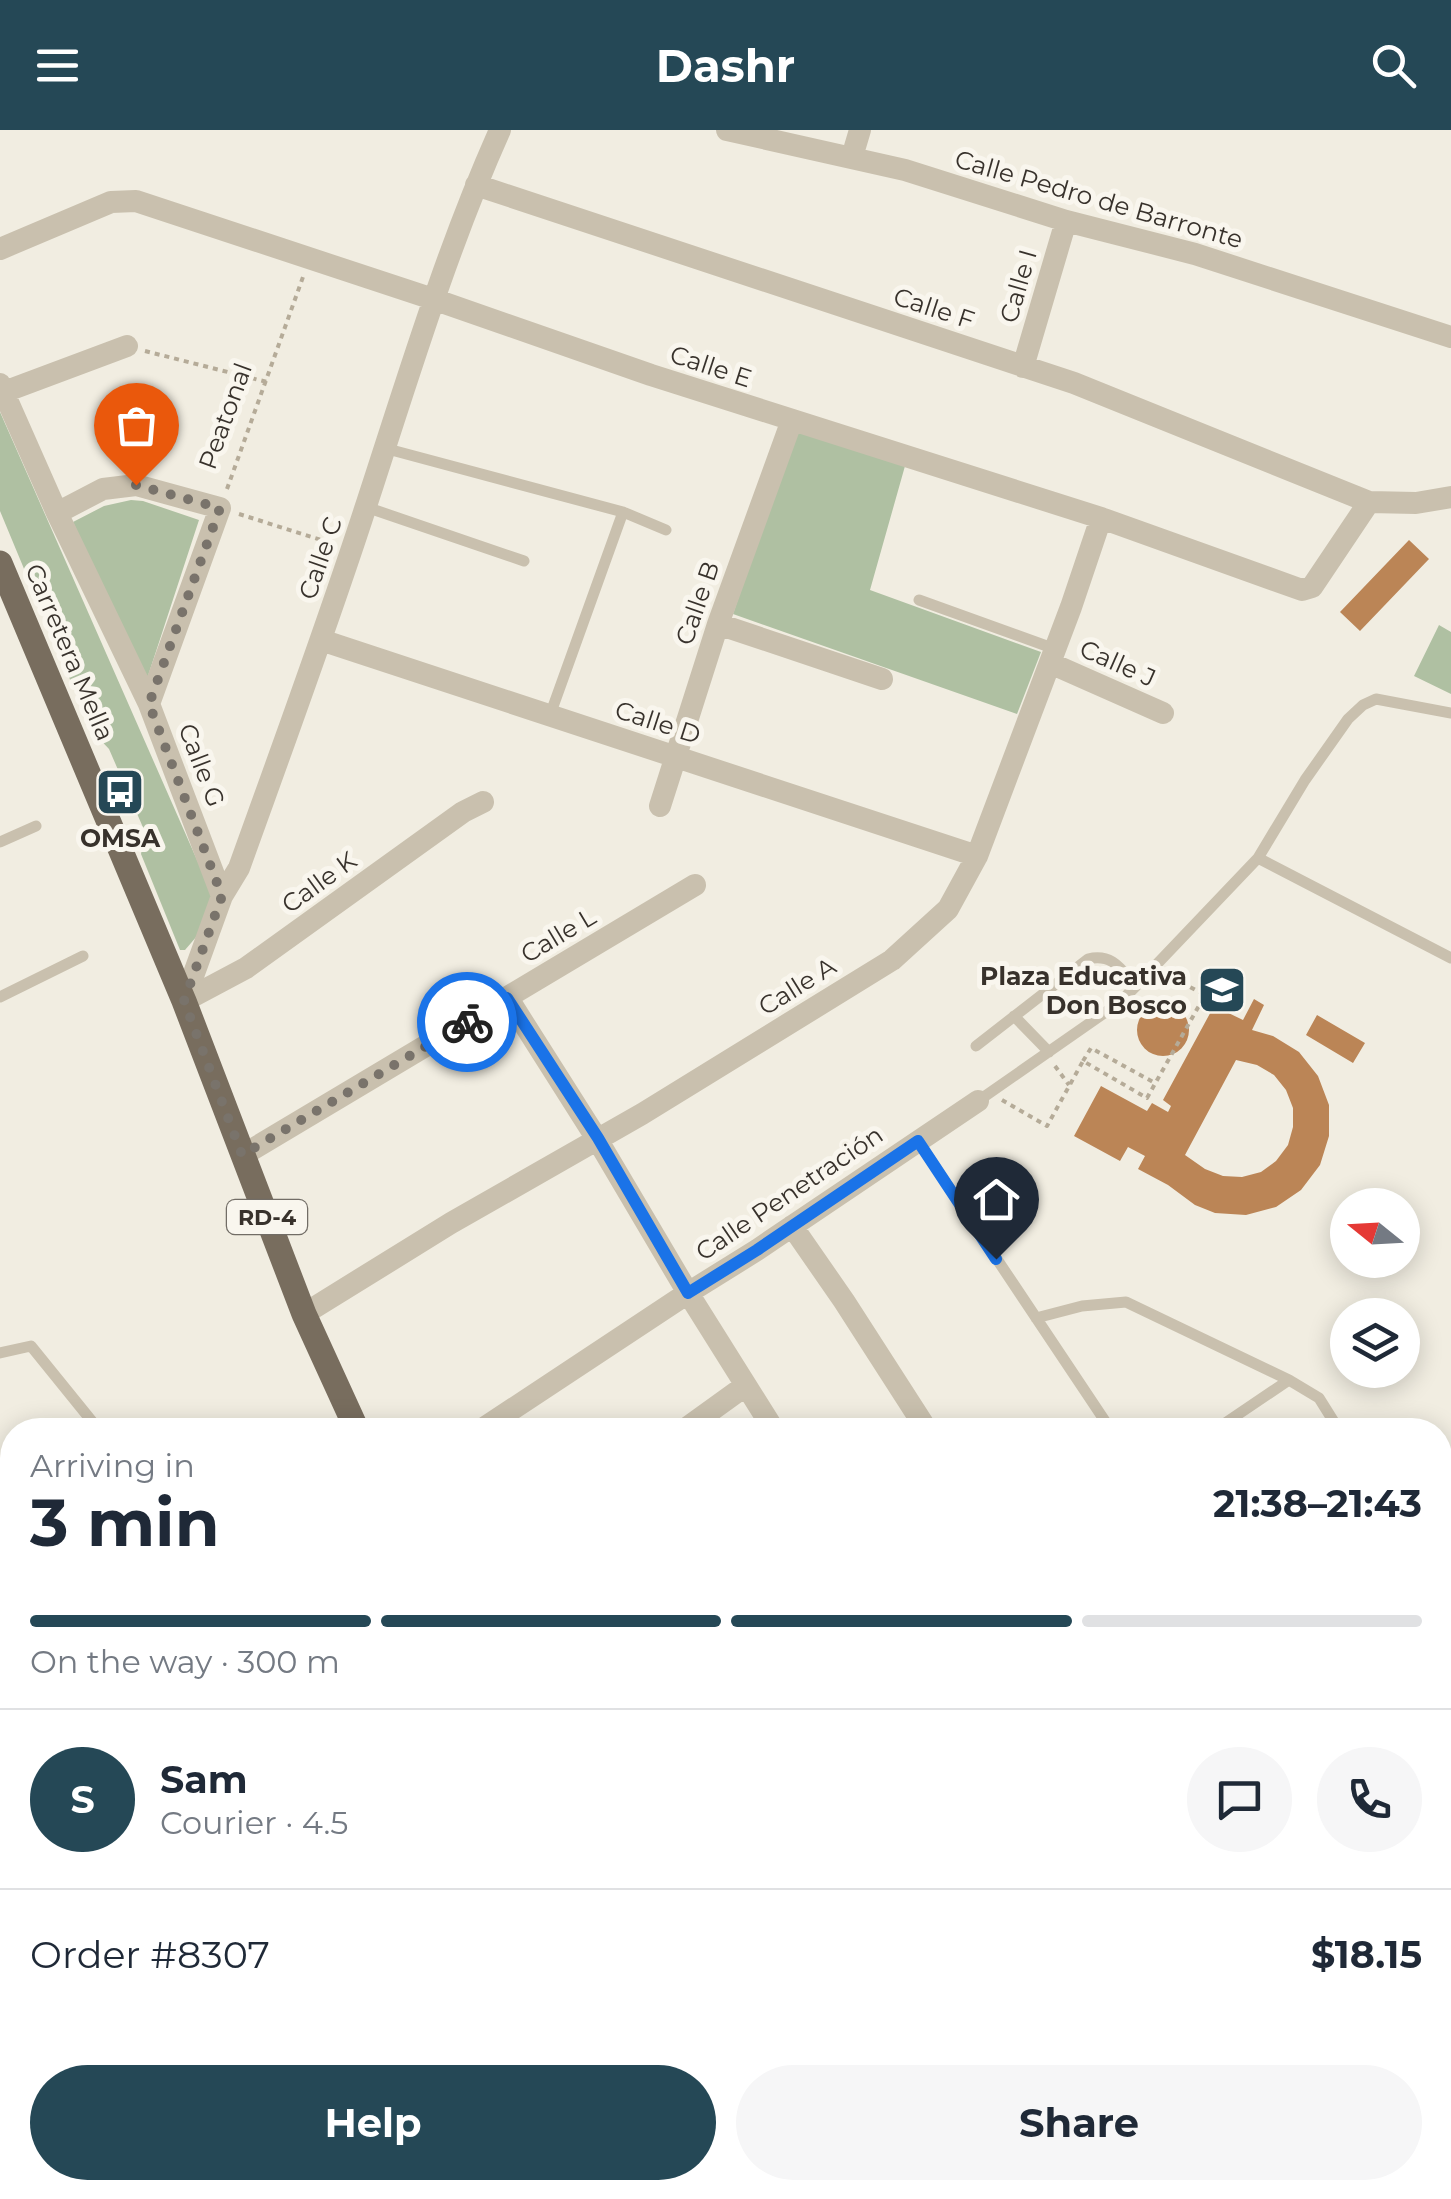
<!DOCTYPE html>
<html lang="en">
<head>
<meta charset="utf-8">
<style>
  body { margin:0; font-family:Montserrat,sans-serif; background:#f6f6f7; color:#1f2937; height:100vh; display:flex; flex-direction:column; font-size:38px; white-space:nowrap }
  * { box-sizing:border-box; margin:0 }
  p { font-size:32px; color:#747a83 }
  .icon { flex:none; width:55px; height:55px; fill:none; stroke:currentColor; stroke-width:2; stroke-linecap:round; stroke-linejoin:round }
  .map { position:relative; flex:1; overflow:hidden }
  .drawer { position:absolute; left:0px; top:1288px; width:1452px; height:782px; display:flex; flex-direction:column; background:#fff; border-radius:40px 40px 0 0; box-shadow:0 5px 25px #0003 }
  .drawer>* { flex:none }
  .needle { width:65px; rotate:288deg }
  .tools { position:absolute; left:1330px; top:1058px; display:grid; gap:20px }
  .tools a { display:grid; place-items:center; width:90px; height:90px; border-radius:50%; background:#fff; box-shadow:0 5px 25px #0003; font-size:50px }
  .pin { position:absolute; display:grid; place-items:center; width:85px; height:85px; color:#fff; margin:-102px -42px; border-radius:50% 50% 50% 0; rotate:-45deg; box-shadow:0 0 10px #0007 }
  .pin .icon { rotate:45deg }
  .courier { position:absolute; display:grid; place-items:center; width:100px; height:100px; margin:-50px; border:8px solid #1a73e8; border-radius:50%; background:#fff; color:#222; box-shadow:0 2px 12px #0007 }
  .head em { font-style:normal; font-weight:700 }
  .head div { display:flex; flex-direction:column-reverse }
  .head { display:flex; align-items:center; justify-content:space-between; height:170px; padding:0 30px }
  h1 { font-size:65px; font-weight:700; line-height:75px }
  .bar { display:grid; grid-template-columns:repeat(4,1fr); gap:15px 10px; align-content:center; height:120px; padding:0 30px }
  .bar i { height:12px; border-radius:8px; background:#e0e1e3 }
  .bar .current { background:#254856 }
  .bar p { grid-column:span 4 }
  .line { display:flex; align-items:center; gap:25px; padding:0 30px; border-top:2px solid #e0e1e3 }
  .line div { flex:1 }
  .round { display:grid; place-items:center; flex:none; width:105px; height:105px; border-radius:52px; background:#f6f6f7 }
  .button { display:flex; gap:20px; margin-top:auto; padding:20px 30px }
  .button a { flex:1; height:115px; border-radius:60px; background:#254856; color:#fff; font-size:40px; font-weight:700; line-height:115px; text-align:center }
  .button a+a { background:#f6f6f7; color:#1f2937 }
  header { display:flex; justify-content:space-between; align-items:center; height:130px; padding:0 30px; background:#254856; color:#fff; font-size:45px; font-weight:700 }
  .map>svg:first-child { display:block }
  .green { fill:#afc0a2 }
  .building { fill:#bb8556; fill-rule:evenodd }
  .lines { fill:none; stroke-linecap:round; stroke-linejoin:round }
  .path { stroke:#b5ab98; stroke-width:4; stroke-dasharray:5 5; stroke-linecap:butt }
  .lane { stroke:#c9c0ae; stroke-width:11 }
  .street { stroke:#c9c0ae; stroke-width:22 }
  .primary { stroke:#786d5e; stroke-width:25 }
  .done { stroke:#79736b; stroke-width:10; stroke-dasharray:0 18 }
  .route { stroke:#1a73e8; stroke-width:12 }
  .labels { text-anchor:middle; stroke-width:10; stroke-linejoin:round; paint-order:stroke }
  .shield { fill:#f9f6ee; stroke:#726d66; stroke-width:2.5 }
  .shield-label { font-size:22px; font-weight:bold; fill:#38322c }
  .street-label { font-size:25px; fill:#38322c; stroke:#f9f6ee }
  .poi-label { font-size:25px; font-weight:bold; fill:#38322c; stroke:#f9f6ee }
</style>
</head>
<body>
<header><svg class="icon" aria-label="menu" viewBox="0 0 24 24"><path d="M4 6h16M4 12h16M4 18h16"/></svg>Dashr<svg class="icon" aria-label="search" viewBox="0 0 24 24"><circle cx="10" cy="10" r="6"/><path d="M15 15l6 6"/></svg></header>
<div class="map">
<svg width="1451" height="2069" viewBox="0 0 1451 2069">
  <rect width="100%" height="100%" fill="#f1ede1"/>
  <path class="green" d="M0 282 212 764 197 806 185 820H180L141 724 145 702 109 619 91 600 0 381Z
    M794 301 905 336 870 460 1041 522 1017 584 733 484Z
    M131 370 143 371 199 390 146 552 73 392 104 376Z
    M1439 495 1451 502V564L1414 546Z"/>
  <path class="building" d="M1409 410 1429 429 1360 501 1340 482Z
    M1254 869 1264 875 1252 900 1273 906 1299 922 1318 946 1329 975V1006L1320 1035 1301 1060 1276 1077 1246 1085 1215 1083 1195 1075 1168 1055 1138 1039 1145 1026 1128 1017 1120 1031 1074 1006 1101 956 1147 981 1152 973 1168 982 1171 976 1163 970 1214 876 1243 890ZM1236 930 1257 935 1274 945 1286 960 1293 978V997L1288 1015 1276 1031 1261 1042 1242 1047 1223 1046 1205 1039 1185 1025Z
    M1137 900a26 26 0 1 1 52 0a26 26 0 1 1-52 0Z
    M1317 885 1365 913 1353 933 1306 905Z"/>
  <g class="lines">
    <path class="path" d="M145 221 267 252
      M227 359 303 147
      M239 384 334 414
      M1083 931 1091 918 1155 953
      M1055 936 1069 955
      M1002 970 1047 996 1083 931 1147 968 1205 865 1167 845"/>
    <path class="lane" d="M384 318 623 382 666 400
      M366 377 524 431
      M919 470 1055 519
      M550 585 623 382
      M0 712 36 696
      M1258 728 1451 828
      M0 867 83 826
      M1014 886 1049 922
      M976 916 1088 829C1112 823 1121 839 1136 856
      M978 971 1120 872 1136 856 1258 728 1305 650 1348 589 1363 575 1376 569 1451 583
      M918 1011 1111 1300
      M1036 1188 1082 1176 1126 1172 1289 1250 1319 1268 1339 1300
      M0 1223 31 1216 99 1300
      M1215 1300 1289 1250
      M0 1353 12 1372"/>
    <path class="street" d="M727 0 905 40 1066 91 1195 124 1451 207
      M852 27 860 0
      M476 55 1074 253 1369 372 1416 373 1451 367
      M0 119 111 72 136 71 433 169 651 245 1101 388 1302 460 1312 457 1369 372
      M1023 237 1066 91
      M0 254 57 383 149 574 222 766
      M4 262 127 216
      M57 383 103 359 136 355 220 378 149 574
      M718 494 882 549
      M321 510 977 726
      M1050 533 1163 583
      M660 676 718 494 792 290
      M507 867 597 1009 688 1163 774 1300
      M184 871 222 766 239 738C282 618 326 499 365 379 407 251 445 123 500 0
      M184 871 246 838 463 682 483 672
      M243 1025 695 755
      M792 1096 844 1171 927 1300
      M304 1184 451 1093 642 984 892 830 948 779 977 726 1071 477 1101 388
      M481 1300 688 1163 757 1120 978 971
      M684 1300 745 1256
      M0 1482 12 1474
      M0 1606 12 1599
      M1440 1648 1451 1627
      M0 1731 12 1751
      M0 1815 12 1811
      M1440 1836 1447 1858
      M1440 2025 1451 2021
      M350 2058 354 2069
      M497 2058 502 2069
      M873 2058 877 2069
      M1018 2058 1022 2069
      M1365 2058 1369 2069
      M225 2069 268 2058
      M608 2069 637 2058
      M787 2069 827 2058
      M1305 2069 1340 2058"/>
    <path class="primary" d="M0 433 184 871 304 1184 357 1300
      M678 2058 683 2069"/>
  </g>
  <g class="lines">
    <path class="done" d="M136 355 220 378 149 574 222 766 184 871 242 1025 467 892"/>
    <path class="route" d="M467 892 507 868 598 1008 688 1163 757 1120 918 1011 996 1129"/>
  </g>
  <defs>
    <g id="bus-square" transform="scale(2.5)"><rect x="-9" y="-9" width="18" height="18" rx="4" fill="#254856" stroke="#f9f6ee"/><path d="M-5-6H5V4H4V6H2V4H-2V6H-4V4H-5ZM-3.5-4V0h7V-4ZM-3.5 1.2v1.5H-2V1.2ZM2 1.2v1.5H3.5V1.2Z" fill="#fff"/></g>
    <g id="school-square" transform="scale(2.5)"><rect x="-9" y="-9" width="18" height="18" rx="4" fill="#254856" stroke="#f9f6ee"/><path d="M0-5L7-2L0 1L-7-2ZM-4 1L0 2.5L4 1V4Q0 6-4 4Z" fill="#fff"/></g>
  </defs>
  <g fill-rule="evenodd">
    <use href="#bus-square" x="120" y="662"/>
    <use href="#school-square" x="1222" y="860"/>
  </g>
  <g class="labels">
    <rect class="shield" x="227" y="1070" width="80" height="34" rx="8"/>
    <g class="shield-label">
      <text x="267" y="1095">RD-4</text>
    </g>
    <g class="street-label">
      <text transform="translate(1099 69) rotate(16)" y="9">Calle Pedro de Barronte</text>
      <text transform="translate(1018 156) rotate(-74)" y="9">Calle I</text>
      <text transform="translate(934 178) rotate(18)" y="9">Calle F</text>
      <text transform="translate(711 236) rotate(18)" y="9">Calle E</text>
      <text transform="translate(225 286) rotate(-70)" y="9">Peatonal</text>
      <text transform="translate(320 428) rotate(-71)" y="9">Calle C</text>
      <text transform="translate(697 473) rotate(-71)" y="9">Calle B</text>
      <text transform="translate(70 522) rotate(67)" y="9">Carretera Mella</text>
      <text transform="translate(1118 533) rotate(24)" y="9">Calle J</text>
      <text transform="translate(658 592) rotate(18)" y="9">Calle D</text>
      <text transform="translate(202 635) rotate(69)" y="9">Calle G</text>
      <text transform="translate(319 752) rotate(-36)" y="9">Calle K</text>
      <text transform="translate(558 805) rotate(-31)" y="9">Calle L</text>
      <text transform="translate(797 856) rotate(-32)" y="9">Calle A</text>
      <text transform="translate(789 1063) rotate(-34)" y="9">Calle Penetración</text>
    </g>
    <g class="poi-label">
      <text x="120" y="717">OMSA</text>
      <text x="1187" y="855" text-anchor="end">Plaza Educativa<tspan x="1187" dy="29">Don Bosco</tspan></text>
    </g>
  </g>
</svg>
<div class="tools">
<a><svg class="needle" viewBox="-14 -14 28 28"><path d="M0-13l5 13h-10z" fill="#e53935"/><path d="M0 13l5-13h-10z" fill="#747a83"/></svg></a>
<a><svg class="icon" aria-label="layers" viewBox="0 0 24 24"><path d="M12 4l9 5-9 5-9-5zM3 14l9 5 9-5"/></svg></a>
</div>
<div class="pin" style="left:136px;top:355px;background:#ea580c"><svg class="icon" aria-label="bag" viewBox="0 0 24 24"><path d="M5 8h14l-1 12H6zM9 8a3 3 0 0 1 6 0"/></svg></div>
<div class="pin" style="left:996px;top:1129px;background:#1f2937"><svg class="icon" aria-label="home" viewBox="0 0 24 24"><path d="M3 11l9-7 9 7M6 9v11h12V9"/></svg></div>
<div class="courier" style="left:467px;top:892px"><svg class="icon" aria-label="bike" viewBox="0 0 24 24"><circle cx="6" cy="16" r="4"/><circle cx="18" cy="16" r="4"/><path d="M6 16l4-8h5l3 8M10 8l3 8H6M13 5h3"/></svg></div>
<section class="drawer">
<div class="head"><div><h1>3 min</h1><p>Arriving in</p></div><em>21:38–21:43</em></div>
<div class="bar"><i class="current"></i><i class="current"></i><i class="current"></i><i></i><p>On the way · 300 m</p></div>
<div class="line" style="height:180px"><b class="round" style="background:#254856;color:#fff">S</b><div><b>Sam</b><p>Courier · 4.5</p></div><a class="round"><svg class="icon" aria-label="chat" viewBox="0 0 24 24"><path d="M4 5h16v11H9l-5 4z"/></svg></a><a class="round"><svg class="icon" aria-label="phone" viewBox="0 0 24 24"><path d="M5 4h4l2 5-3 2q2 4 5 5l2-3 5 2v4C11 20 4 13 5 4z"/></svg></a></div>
<div class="line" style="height:130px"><div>Order #8307</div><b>$18.15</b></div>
<div class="button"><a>Help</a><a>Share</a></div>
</section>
</div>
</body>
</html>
